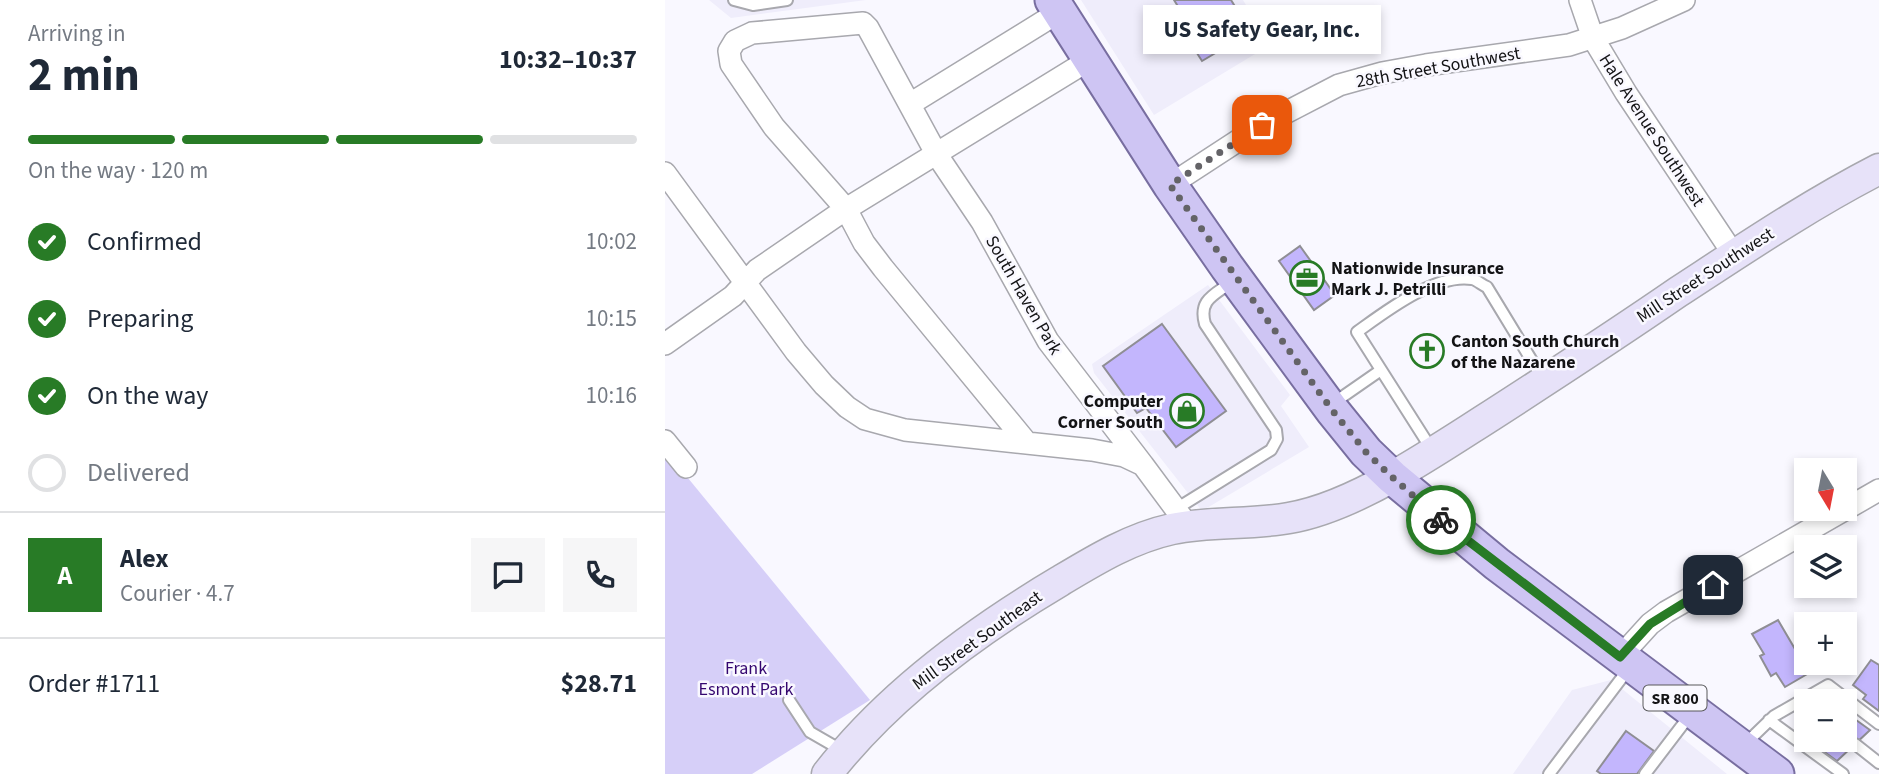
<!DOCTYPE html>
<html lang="en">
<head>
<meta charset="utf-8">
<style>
  body { margin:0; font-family:"Source Sans 3",sans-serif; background:#f6f6f7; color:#1f2937; height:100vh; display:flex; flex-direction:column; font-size:26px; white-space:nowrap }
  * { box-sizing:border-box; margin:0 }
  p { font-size:23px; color:#747a83 }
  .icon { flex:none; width:38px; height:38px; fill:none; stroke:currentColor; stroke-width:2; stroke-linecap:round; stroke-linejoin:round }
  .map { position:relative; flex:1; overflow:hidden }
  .details { display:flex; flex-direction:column; background:#fff; width:665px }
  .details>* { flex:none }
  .needle { width:46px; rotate:170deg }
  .tools { position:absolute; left:1129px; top:458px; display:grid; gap:14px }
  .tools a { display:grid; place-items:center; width:63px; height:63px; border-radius:0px; background:#fff; box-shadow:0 4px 10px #0003; font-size:35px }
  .pin { position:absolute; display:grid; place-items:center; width:60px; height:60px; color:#fff; margin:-30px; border-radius:14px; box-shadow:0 4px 10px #0006 }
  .courier { position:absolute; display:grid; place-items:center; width:70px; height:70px; margin:-35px; border:5px solid #287b26; border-radius:50%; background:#fff; color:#222; box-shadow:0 2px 9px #0007 }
  .bubble { position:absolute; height:49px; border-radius:0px; background:#fff; box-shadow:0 4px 10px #0003; font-size:23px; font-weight:700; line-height:49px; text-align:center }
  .head em { font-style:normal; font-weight:700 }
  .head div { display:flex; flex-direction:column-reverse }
  .head { display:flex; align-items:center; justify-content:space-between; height:119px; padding:0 28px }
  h1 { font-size:46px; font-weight:700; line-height:52px }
  .bar { display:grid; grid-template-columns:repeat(4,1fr); gap:10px 7px; align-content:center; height:84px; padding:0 28px }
  .bar i { height:9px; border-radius:5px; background:#e0e1e3 }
  .bar .selected { background:#287b26 }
  .bar p { grid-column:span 4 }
  .line { display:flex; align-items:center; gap:18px; padding:0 28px; border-top:2px solid #e0e1e3 }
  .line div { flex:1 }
  .round { display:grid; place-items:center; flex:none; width:74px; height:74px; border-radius:0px; background:#f6f6f7 }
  ol { padding:0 28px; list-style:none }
  li { display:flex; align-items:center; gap:21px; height:77px }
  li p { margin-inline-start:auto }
  li .icon { padding:7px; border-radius:50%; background:#287b26; color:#fff; stroke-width:4 }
  li:last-child { color:#747a83 }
  li i { width:38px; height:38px; border:4px solid #e0e1e3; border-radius:50% }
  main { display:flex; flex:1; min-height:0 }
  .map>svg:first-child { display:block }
  .built { fill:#efedfb }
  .green { fill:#d6cff8 }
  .building { fill:#c3b6fd; stroke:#8f8e94; stroke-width:2 }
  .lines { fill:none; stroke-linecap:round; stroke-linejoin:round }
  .lane-casing { stroke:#a8a8ae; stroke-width:14 }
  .street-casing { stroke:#a8a8ae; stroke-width:24 }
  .secondary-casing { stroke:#a8a8ae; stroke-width:33 }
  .primary-casing { stroke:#786ea0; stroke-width:37 }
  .lane { stroke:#fff; stroke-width:10 }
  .street { stroke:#fff; stroke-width:21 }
  .secondary { stroke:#e7e2f9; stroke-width:30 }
  .primary { stroke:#cec5f3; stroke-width:33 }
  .done { stroke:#646367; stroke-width:7; stroke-dasharray:0 12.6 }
  .route { stroke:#287b26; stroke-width:9 }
  .labels { text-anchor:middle; stroke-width:5; stroke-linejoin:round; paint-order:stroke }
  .shield { fill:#f9f8ff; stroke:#58585b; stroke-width:2 }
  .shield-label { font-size:16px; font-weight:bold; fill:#131315 }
  .street-label { font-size:18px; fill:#131315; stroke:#f9f8ff }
  .poi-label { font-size:18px; font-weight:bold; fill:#131315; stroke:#f9f8ff; text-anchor:start }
  .park-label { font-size:18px; fill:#34066f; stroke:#f9f8ff }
</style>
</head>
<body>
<main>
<section class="details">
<div class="head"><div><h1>2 min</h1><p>Arriving in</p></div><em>10:32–10:37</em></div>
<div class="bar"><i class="selected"></i><i class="selected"></i><i class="selected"></i><i></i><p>On the way · 120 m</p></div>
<ol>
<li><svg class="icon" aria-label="check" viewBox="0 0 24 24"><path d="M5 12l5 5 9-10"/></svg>Confirmed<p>10:02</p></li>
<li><svg class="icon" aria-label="check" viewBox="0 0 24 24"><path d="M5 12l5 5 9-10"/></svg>Preparing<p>10:15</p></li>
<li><svg class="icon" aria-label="check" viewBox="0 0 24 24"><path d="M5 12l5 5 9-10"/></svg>On the way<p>10:16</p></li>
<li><i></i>Delivered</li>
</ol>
<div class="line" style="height:126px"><b class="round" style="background:#287b26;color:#fff">A</b><div><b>Alex</b><p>Courier · 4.7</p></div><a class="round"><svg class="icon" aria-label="chat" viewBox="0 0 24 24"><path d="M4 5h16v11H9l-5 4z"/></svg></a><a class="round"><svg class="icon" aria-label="phone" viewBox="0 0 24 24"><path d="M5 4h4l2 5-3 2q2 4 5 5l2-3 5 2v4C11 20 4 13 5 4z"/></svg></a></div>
<div class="line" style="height:91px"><div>Order #1711</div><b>$28.71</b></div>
</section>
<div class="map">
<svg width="1214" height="774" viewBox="0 0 1214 774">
  <rect width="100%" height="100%" fill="#f9f8ff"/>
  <path class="built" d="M44 0H201L66 18Z
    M416 0H578L605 45 489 115Z
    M543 285 625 395 616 406 644 447 537 511 429 373 427 364Z
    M946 680 1062 774H848L907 690Z"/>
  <path class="green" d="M0 450 205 700 87 774H0Z"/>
  <path class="building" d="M509 0H566L582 26 579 36 537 61 523 39 531 35Z
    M635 246 670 295 649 310 614 261Z
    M497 324 561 411 511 447 481 408 472 413 438 366Z
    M1113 620 1144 673 1120 687 1111 673 1106 676 1095 656 1099 654 1087 634Z
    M1206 660 1214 665V711L1198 699 1201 695 1188 685Z
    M1180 712 1205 730 1172 761 1143 740H1180Z
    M961 731 989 751 972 774H936L932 771Z"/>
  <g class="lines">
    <g class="lane-casing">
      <path id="lane" d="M69 0 88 5 122 0
        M667 404 716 370
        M767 450 692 332C720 312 770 273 807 279 812 280 817 285 822 287L878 379
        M511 509 606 450 612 439 611 430 540 324C533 299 550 295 568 281
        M124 700 145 732 178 751
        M1104 720 1178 774
        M1190 744 1214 763
        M1078 746 1109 716 1163 685 1214 724
        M884 774 965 667
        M980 774 1025 715"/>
    </g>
    <g class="street-casing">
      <path id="street" d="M915 0 928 38 961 93 1069 255
        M245 104 394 12
        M0 173 131 352 159 385 182 407 200 419 240 430 427 450 459 456 478 465 524 527
        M505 185 597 125 674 85 717 73 761 65 904 45 957 28 1019 0
        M0 344 68 296 92 270 181 209 424 60
        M0 441 21 467
        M362 443 218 268 199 243 181 209 109 127 66 64 64 51 70 41 87 33 198 23 203 28 272 155 317 222 383 341 478 465
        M955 657 985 624 1001 612 1214 490"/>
    </g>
    <g class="secondary-casing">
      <path id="secondary" d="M162 774C223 695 309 632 395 581 430 560 466 538 507 529 545 521 585 525 624 518 660 512 695 495 727 477 761 458 794 436 827 415 889 375 952 334 1013 292 1079 249 1144 205 1214 169"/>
    </g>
    <g class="primary-casing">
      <path id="primary" d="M387 0 505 185 562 267 667 410 701 452 727 477 832 564 1112 774"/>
    </g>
    <use href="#lane" class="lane"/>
    <use href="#street" class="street"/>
    <use href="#secondary" class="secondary"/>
    <use href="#primary" class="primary"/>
  </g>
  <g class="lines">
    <path class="done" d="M597 125 505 185 667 410 701 452 727 477 776 520"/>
    <path class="route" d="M776 520 955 657 985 624 1048 585"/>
  </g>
  <defs>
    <g id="office-ring" transform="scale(1.75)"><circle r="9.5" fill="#f9f8ff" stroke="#287b26" stroke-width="1.5"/><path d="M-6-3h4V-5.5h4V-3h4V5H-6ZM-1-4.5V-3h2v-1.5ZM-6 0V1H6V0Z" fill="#287b26"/></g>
    <g id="church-ring" transform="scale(1.75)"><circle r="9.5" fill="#f9f8ff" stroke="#287b26" stroke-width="1.5"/><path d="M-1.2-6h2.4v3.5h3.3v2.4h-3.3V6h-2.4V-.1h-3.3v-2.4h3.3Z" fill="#287b26"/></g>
    <g id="shop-ring" transform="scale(1.75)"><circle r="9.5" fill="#f9f8ff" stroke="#287b26" stroke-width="1.5"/><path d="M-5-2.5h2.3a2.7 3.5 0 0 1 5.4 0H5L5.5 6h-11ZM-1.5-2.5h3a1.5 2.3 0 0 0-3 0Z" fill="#287b26"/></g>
  </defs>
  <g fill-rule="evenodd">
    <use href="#office-ring" x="642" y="278"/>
    <use href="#church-ring" x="762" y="351"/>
    <use href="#shop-ring" x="522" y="411"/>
  </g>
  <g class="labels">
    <rect class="shield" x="978.5" y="685.5" width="63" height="25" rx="5"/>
    <g class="shield-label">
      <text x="1010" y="704">SR 800</text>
    </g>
    <g class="street-label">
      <text transform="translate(773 67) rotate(-10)" y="6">28th Street Southwest</text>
      <text transform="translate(987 130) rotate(57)" y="6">Hale Avenue Southwest</text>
      <text transform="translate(1040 275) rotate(-33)" y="6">Mill Street Southwest</text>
      <text transform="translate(359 295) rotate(60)" y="6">South Haven Park</text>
      <text transform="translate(312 640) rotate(-36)" y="6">Mill Street Southeast</text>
    </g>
    <g class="poi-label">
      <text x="666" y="274">Nationwide Insurance<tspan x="666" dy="21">Mark J. Petrilli</tspan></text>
      <text x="786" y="347">Canton South Church<tspan x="786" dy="21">of the Nazarene</tspan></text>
      <text x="498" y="407" text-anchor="end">Computer<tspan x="498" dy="21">Corner South</tspan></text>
    </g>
    <g class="park-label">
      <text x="81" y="674">Frank<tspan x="81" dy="21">Esmont Park</tspan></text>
    </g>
  </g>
</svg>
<div class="tools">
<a><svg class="needle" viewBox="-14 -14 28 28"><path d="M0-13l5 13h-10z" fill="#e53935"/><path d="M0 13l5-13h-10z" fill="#747a83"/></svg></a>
<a><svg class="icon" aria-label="layers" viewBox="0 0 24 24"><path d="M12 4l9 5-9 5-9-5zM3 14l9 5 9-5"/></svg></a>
<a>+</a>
<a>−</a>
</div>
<div class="pin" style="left:597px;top:125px;background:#ea580c"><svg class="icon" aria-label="bag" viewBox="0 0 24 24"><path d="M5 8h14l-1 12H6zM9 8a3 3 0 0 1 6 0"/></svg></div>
<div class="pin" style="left:1048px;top:585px;background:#1f2937"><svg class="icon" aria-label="home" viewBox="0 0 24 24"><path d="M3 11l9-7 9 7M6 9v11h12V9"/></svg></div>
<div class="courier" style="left:776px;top:520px"><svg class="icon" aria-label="bike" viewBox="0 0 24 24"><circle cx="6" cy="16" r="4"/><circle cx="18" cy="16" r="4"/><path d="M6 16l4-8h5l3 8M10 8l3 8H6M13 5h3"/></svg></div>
<div class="bubble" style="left:478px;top:5px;width:238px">US Safety Gear, Inc.</div>
</div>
</main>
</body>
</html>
